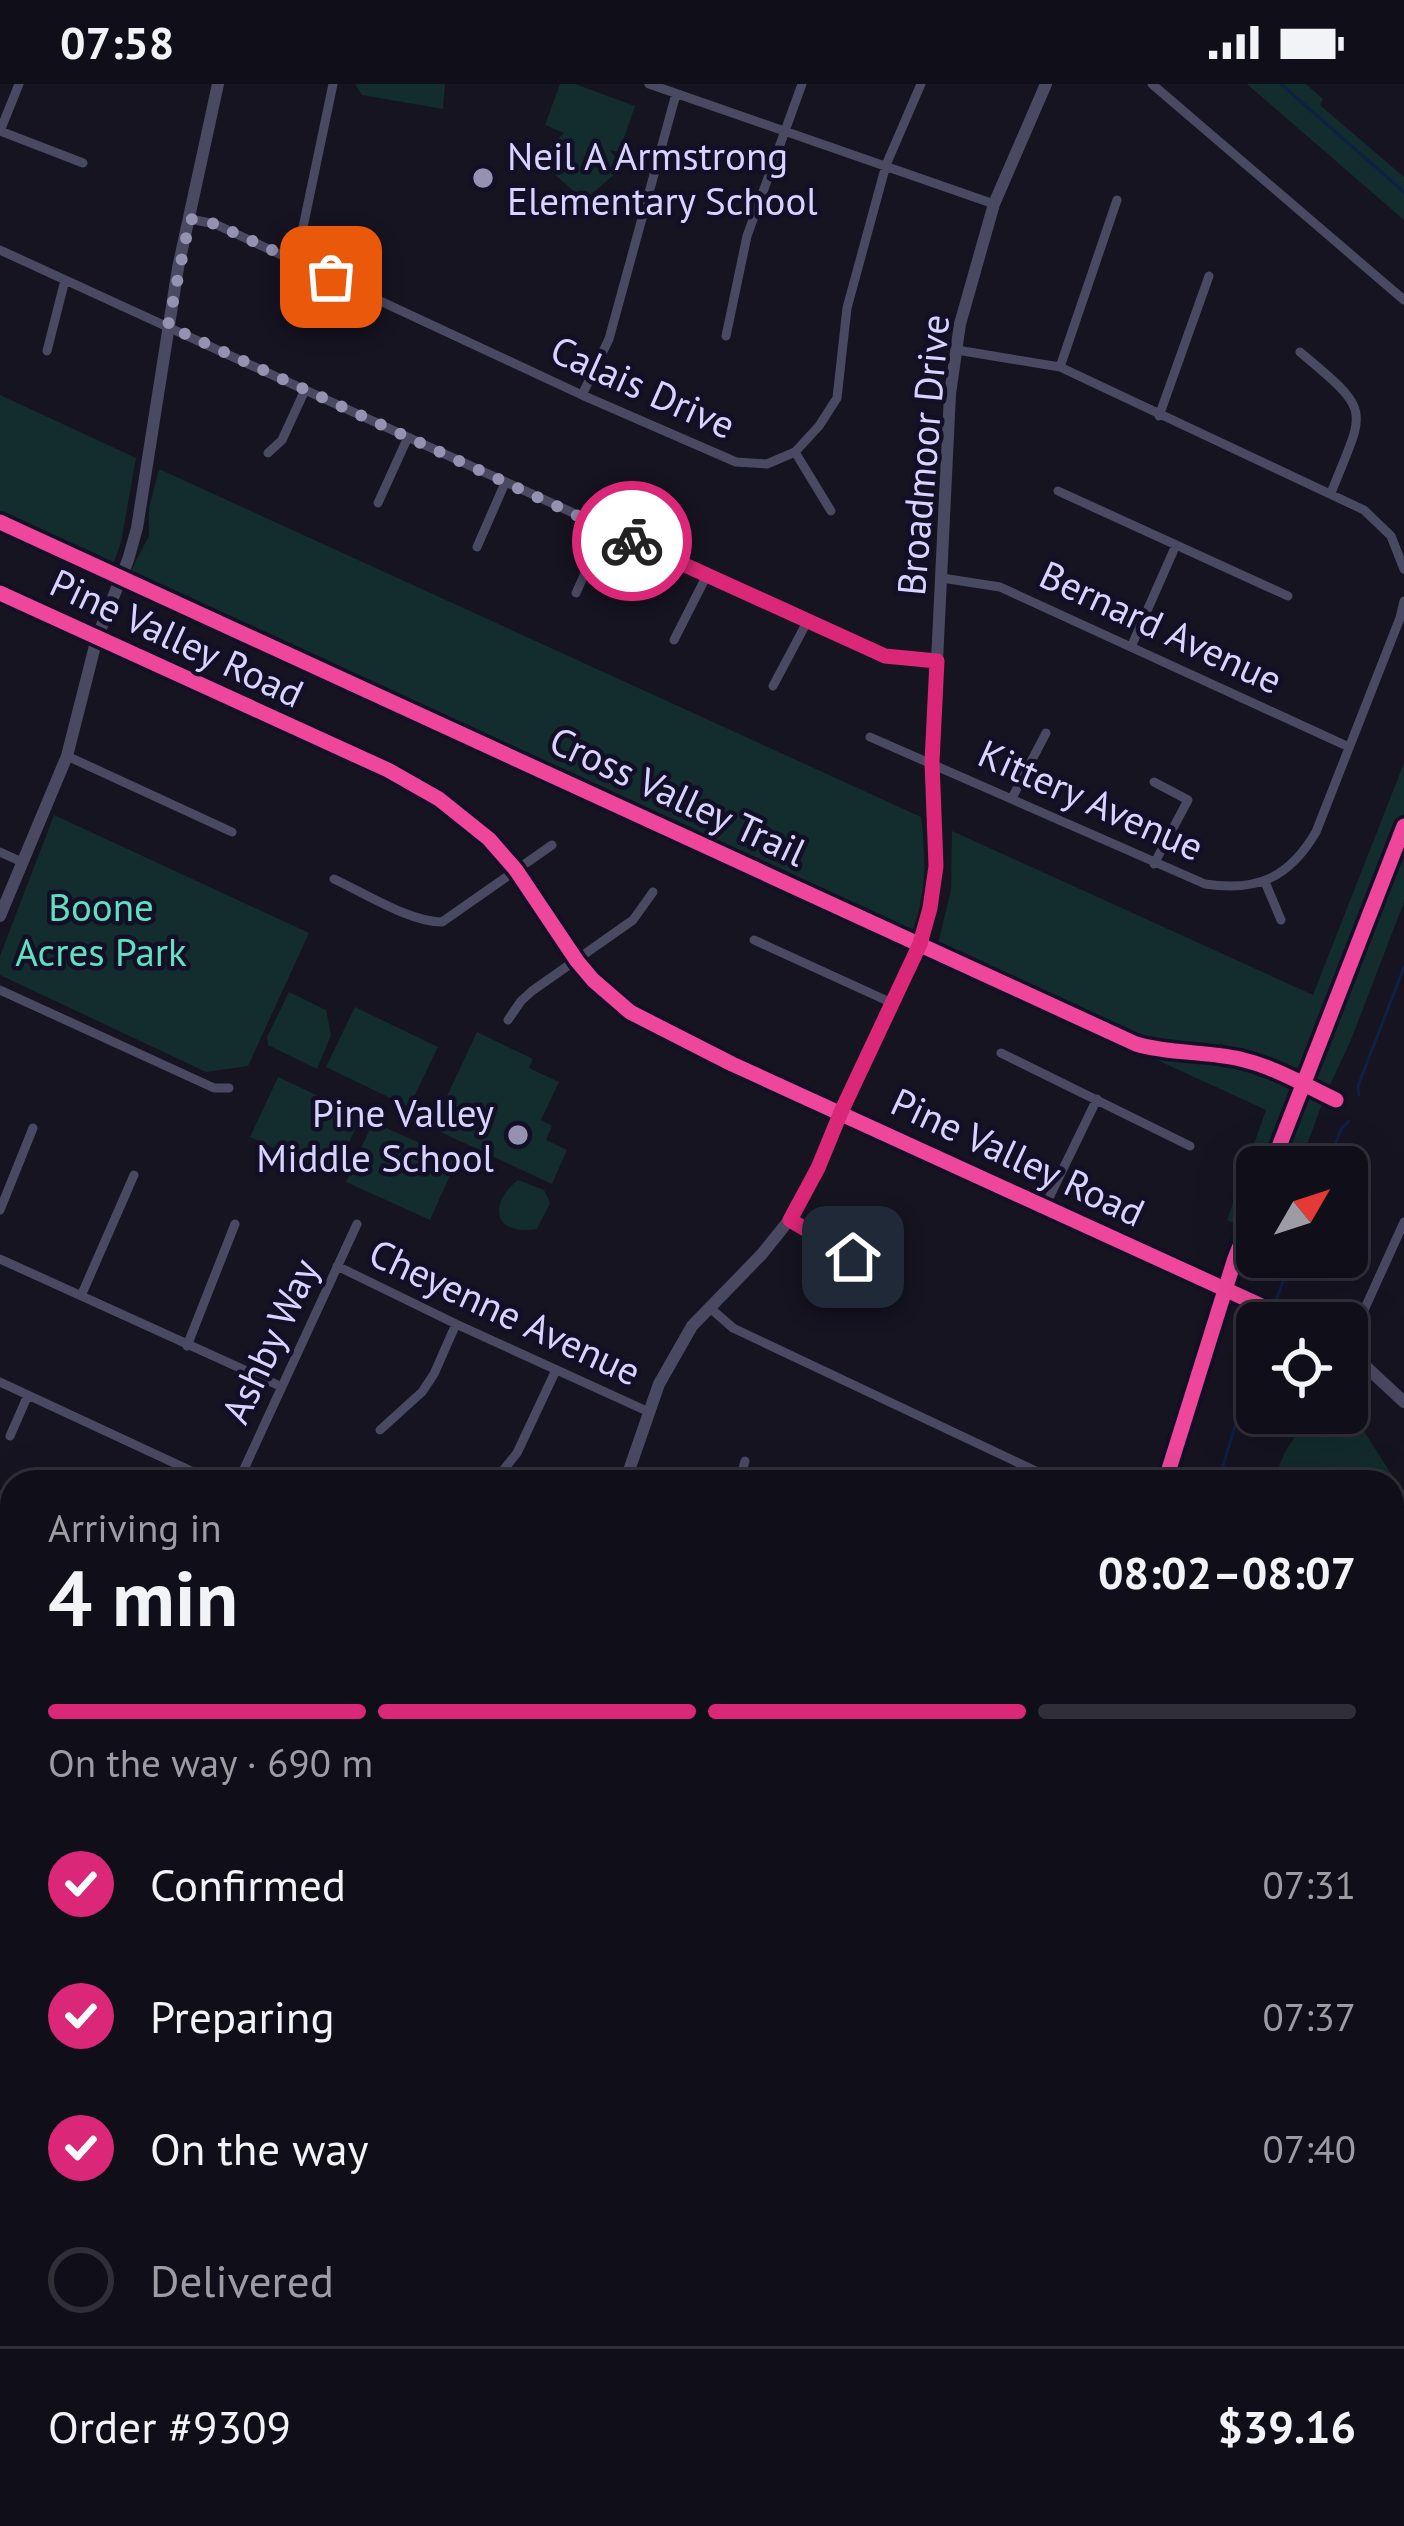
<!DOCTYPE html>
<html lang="en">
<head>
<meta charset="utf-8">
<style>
  body { margin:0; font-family:"PT Sans",sans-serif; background:#1e1d26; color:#f1f3f6; height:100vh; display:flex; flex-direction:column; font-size:45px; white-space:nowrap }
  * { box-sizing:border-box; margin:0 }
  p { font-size:39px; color:#9c9ca2 }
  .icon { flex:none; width:66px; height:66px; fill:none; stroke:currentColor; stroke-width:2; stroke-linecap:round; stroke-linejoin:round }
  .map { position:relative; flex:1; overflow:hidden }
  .panel { position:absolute; left:0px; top:1386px; width:1404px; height:1056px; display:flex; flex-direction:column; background:#100f19; border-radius:36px 36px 0 0; box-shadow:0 12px 48px #0002,0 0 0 3px #302f38 }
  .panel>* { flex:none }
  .needle { width:78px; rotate:51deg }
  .buttons { position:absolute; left:1236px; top:1062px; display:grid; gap:24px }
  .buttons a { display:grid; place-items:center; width:132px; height:132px; border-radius:18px; background:#100f19; box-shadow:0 12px 48px #0002,0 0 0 3px #302f38; font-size:60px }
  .pin { position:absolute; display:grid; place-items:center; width:102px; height:102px; color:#fff; margin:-51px; border-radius:24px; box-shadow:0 6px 18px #0006 }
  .courier { position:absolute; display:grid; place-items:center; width:120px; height:120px; margin:-60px; border:9px solid #db2777; border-radius:50%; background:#fff; color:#222; box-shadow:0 3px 15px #0007 }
  .overview em { font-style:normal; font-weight:600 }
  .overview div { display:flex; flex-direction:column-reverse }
  .overview { display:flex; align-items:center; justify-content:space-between; height:204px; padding:0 48px }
  h1 { font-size:78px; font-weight:600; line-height:90px }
  .bar { display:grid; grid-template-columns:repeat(4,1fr); gap:18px 12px; align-content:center; height:144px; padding:0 48px }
  .bar i { height:15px; border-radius:9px; background:#302f38 }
  .bar .on { background:#db2777 }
  .bar p { grid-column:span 4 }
  .line { display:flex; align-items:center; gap:30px; padding:0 48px; border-top:3px solid #302f38 }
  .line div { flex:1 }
  ol { padding:0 48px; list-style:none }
  li { display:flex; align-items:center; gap:36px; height:132px }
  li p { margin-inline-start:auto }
  li .icon { padding:12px; border-radius:50%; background:#db2777; color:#fff; stroke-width:4 }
  li:last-child { color:#9c9ca2 }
  li i { width:66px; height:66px; border:6px solid #302f38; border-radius:50% }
  .status { display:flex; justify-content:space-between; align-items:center; height:84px; padding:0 60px; background:#100f19; direction:ltr }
  .status svg { height:33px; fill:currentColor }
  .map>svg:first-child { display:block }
  .green { fill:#132c2d }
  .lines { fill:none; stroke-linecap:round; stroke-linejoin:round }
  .stream { stroke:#0d2144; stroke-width:3 }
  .minor { stroke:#4a4962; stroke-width:9 }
  .tertiary { stroke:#4a4962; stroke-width:12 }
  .cycleway-casing { stroke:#130f26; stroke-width:22 }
  .cycleway { stroke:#ed469a; stroke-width:15 }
  .done { stroke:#9591b1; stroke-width:12; stroke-dasharray:0 21.6 }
  .route { stroke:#db2777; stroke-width:15 }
  .poi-dot { fill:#9591b1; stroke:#130f26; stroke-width:4.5 }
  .labels { text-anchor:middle; stroke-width:9; stroke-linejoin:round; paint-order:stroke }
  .poi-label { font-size:39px; fill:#d9d4ff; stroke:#130f26; text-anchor:start }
  .street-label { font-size:39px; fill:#d9d4ff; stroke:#130f26 }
  .park-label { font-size:39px; fill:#5fe0c0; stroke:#130f26 }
</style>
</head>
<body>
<div class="status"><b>07:58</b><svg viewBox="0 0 49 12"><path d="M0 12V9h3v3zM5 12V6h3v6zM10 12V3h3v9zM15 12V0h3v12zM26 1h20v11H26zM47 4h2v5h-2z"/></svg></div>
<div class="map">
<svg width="1404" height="2442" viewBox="0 0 1404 2442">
  <rect width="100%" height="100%" fill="#161421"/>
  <path class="green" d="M355 0H445L443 25 362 11Z
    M560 0H575L635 22 619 68 609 66 624 82 588 113 577 110 537 75 564 49 545 41Z
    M1247 0H1306L1323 15 1320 21 1404 93V136Z
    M0 311 136 374 121 458 112 484 0 431Z
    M159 385 921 733C926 777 927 808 911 851L129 490 149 452V424Z
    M1404 679V732L1302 993C1281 982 1258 969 1234 965 1206 960 1178 963 1151 955 1077 931 1008 893 938 860L951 806 952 747 1313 911Z
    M54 731 309 849 248 982 206 988 0 891V872Z
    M1404 752V818L1351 956 1328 1005 1309 996Z
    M289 908 326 926 331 951 317 985 268 961 267 953Z
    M355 923 438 963 409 1023 326 983Z
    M477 948 533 975 529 984 559 998 541 1036 552 1042 546 1056 567 1066 552 1100 432 1044Z
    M1144 970 1245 979 1299 1003 1268 1083H1257V1110L1244 1144 1227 1136 1266 1026Z
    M278 993 361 1032 334 1092 250 1053Z
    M1306 1006 1324 1014 1299 1083H1275Z
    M373 1038 457 1076 430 1136 346 1098Z
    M518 1096 544 1106 550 1119 537 1145C494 1152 487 1121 518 1096Z
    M1350 1325 1404 1410 1401 1426 1392 1432V1398H1274C1284 1361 1304 1329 1347 1329Z
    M1404 2206V2317L1392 2345V2210Z
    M456 2430H873L870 2442H473Z
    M882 2430H1027L1023 2442H879Z
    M1147 2430H1365L1363 2442H1142Z"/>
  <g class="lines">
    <path class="stream" d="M1281 0 1404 108
      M1359 1011 1358 1002 1404 883
      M1327 1083 1341 1045 1349 1037
      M1274 1222 1292 1173
      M1218 1398 1257 1271
      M0 2110 12 2168
      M1392 2228 1394 2225
      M700 2430 713 2442
      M997 2442 1000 2430
      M1275 2442 1278 2430"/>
    <path class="minor" d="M19 0 0 47 83 79
      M649 0 994 120
      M1152 0 1404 216
      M190 135 215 140 582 311 736 378 767 380 795 368 819 342 837 314 847 224 886 81 921 0
      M0 166 885 572 937 577
      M290 173 302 148 333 0
      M726 252 747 152 802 0
      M957 266 1060 283 1364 426 1391 452 1404 485
      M47 267 65 196
      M1300 268C1374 330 1365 323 1331 409
      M1060 283 1117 116
      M582 311 609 255 676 10
      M1159 332 1209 192
      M795 368 831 427
      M268 369 282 356 305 306
      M1058 407 1288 512
      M378 419 408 353
      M477 463 505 399
      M942 494 1000 503 1349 663
      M576 509 605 445
      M674 556 707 491
      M1131 563 1176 461
      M773 602 807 538
      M870 653 1205 800C1257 808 1289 794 1316 748L1400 534 1404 517
      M67 672 232 748
      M1154 698 1188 716 1154 780
      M1012 714 1046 649
      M0 768 22 778
      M334 795C364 809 410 838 442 838L552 761
      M1265 798 1281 836
      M754 856 892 919
      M0 906 214 1004H229
      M508 936 521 917 532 907 633 836 653 808
      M1001 969 1190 1062
      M1045 1122 1097 1015
      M0 1126 33 1044
      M790 1135 853 1173 876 1181
      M0 1175 282 1303
      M337 1182 456 1240 649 1328
      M81 1212 134 1091
      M709 1223 733 1244 1059 1398
      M1347 1251 1365 1224 1404 1138
      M187 1262 235 1140
      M0 1298 215 1398
      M380 1346 422 1308 434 1290 456 1240
      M10 1352 28 1311
      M238 1398 357 1140
      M494 1398 517 1369 556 1286
      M739 1398 745 1377
      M1392 1678 1404 1683
      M11 1708 12 1709
      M1392 1815 1404 1789
      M1392 2201 1404 2195
      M0 2263 12 2267
      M30 2430 31 2442
      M395 2430 401 2442
      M1083 2442 1088 2430"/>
    <path class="tertiary" d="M0 509 388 686 439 715 489 755 516 786 577 877 593 896 630 928 732 980 1299 1239
      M0 832 67 672 97 554 128 476 137 444 178 184 218 0
      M1347 1265 1404 1318
      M625 1398 659 1300 692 1242 762 1170 790 1135 818 1085 841 1028 920 860 930 824 936 782 932 678 937 577 950 310 960 240 994 120 1046 0
      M159 2430 160 2442"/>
    <g class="cycleway-casing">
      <path id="cycleway" d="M0 438 1136 960C1169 970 1206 967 1240 975 1275 983 1304 1001 1336 1016
        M0 509 388 686 439 715 489 755 516 786 577 877 593 896 630 928 732 980 1299 1239
        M1271 1083 1404 742
        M1165 1398 1235 1174 1257 1120"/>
    </g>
    <use href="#cycleway" class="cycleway"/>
  </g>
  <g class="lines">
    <path class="done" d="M331 193 215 140 190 135 168 242 632 457"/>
    <path class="route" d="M632 457 885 572 937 577 932 678 936 782 930 824 920 860 841 1028 818 1084 790 1136 853 1173"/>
  </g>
  <g class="poi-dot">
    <circle cx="483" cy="94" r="12"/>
    <circle cx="518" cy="1051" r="12"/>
  </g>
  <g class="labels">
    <g class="poi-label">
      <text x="507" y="86">Neil A Armstrong<tspan x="507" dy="45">Elementary School</tspan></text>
      <text x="494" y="1043" text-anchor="end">Pine Valley<tspan x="494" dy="45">Middle School</tspan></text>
    </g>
    <g class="street-label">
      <text transform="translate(643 303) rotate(24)" y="14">Calais Drive</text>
      <text transform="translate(923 371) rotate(-85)" y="14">Broadmoor Drive</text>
      <text transform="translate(1161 543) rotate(25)" y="14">Bernard Avenue</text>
      <text transform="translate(177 554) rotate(25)" y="14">Pine Valley Road</text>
      <text transform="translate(678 712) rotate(25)" y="14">Cross Valley Trail</text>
      <text transform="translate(1091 716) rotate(24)" y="14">Kittery Avenue</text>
      <text transform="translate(1018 1073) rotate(25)" y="14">Pine Valley Road</text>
      <text transform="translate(505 1228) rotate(25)" y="14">Cheyenne Avenue</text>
      <text transform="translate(270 1257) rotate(-65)" y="14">Ashby Way</text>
    </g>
    <g class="park-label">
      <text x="101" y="837">Boone<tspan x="101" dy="45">Acres Park</tspan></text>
    </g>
  </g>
</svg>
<div class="buttons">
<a><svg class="needle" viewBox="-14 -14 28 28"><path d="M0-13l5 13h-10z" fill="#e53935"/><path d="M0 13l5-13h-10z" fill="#9c9ca2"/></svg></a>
<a><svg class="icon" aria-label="locate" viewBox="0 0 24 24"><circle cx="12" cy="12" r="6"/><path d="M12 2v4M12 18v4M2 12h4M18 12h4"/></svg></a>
</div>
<div class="pin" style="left:331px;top:193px;background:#ea580c"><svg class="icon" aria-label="bag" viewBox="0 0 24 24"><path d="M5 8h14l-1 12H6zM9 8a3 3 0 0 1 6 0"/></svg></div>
<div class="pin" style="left:853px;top:1173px;background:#1f2937"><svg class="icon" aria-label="home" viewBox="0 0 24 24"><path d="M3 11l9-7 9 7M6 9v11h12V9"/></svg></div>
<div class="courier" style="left:632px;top:457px"><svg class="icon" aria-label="bike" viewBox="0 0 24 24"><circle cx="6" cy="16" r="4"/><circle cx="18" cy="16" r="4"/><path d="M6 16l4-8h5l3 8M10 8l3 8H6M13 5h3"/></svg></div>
<section class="panel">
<div class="overview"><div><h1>4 min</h1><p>Arriving in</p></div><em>08:02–08:07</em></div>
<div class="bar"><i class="on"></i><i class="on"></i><i class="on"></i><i></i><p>On the way · 690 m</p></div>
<ol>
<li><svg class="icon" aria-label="check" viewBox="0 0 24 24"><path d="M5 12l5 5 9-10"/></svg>Confirmed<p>07:31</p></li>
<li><svg class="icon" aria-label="check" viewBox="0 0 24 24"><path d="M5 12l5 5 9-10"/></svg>Preparing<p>07:37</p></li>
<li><svg class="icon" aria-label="check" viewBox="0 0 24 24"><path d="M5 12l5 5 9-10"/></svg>On the way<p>07:40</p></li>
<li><i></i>Delivered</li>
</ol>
<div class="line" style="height:156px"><div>Order #9309</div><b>$39.16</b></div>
</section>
</div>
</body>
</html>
